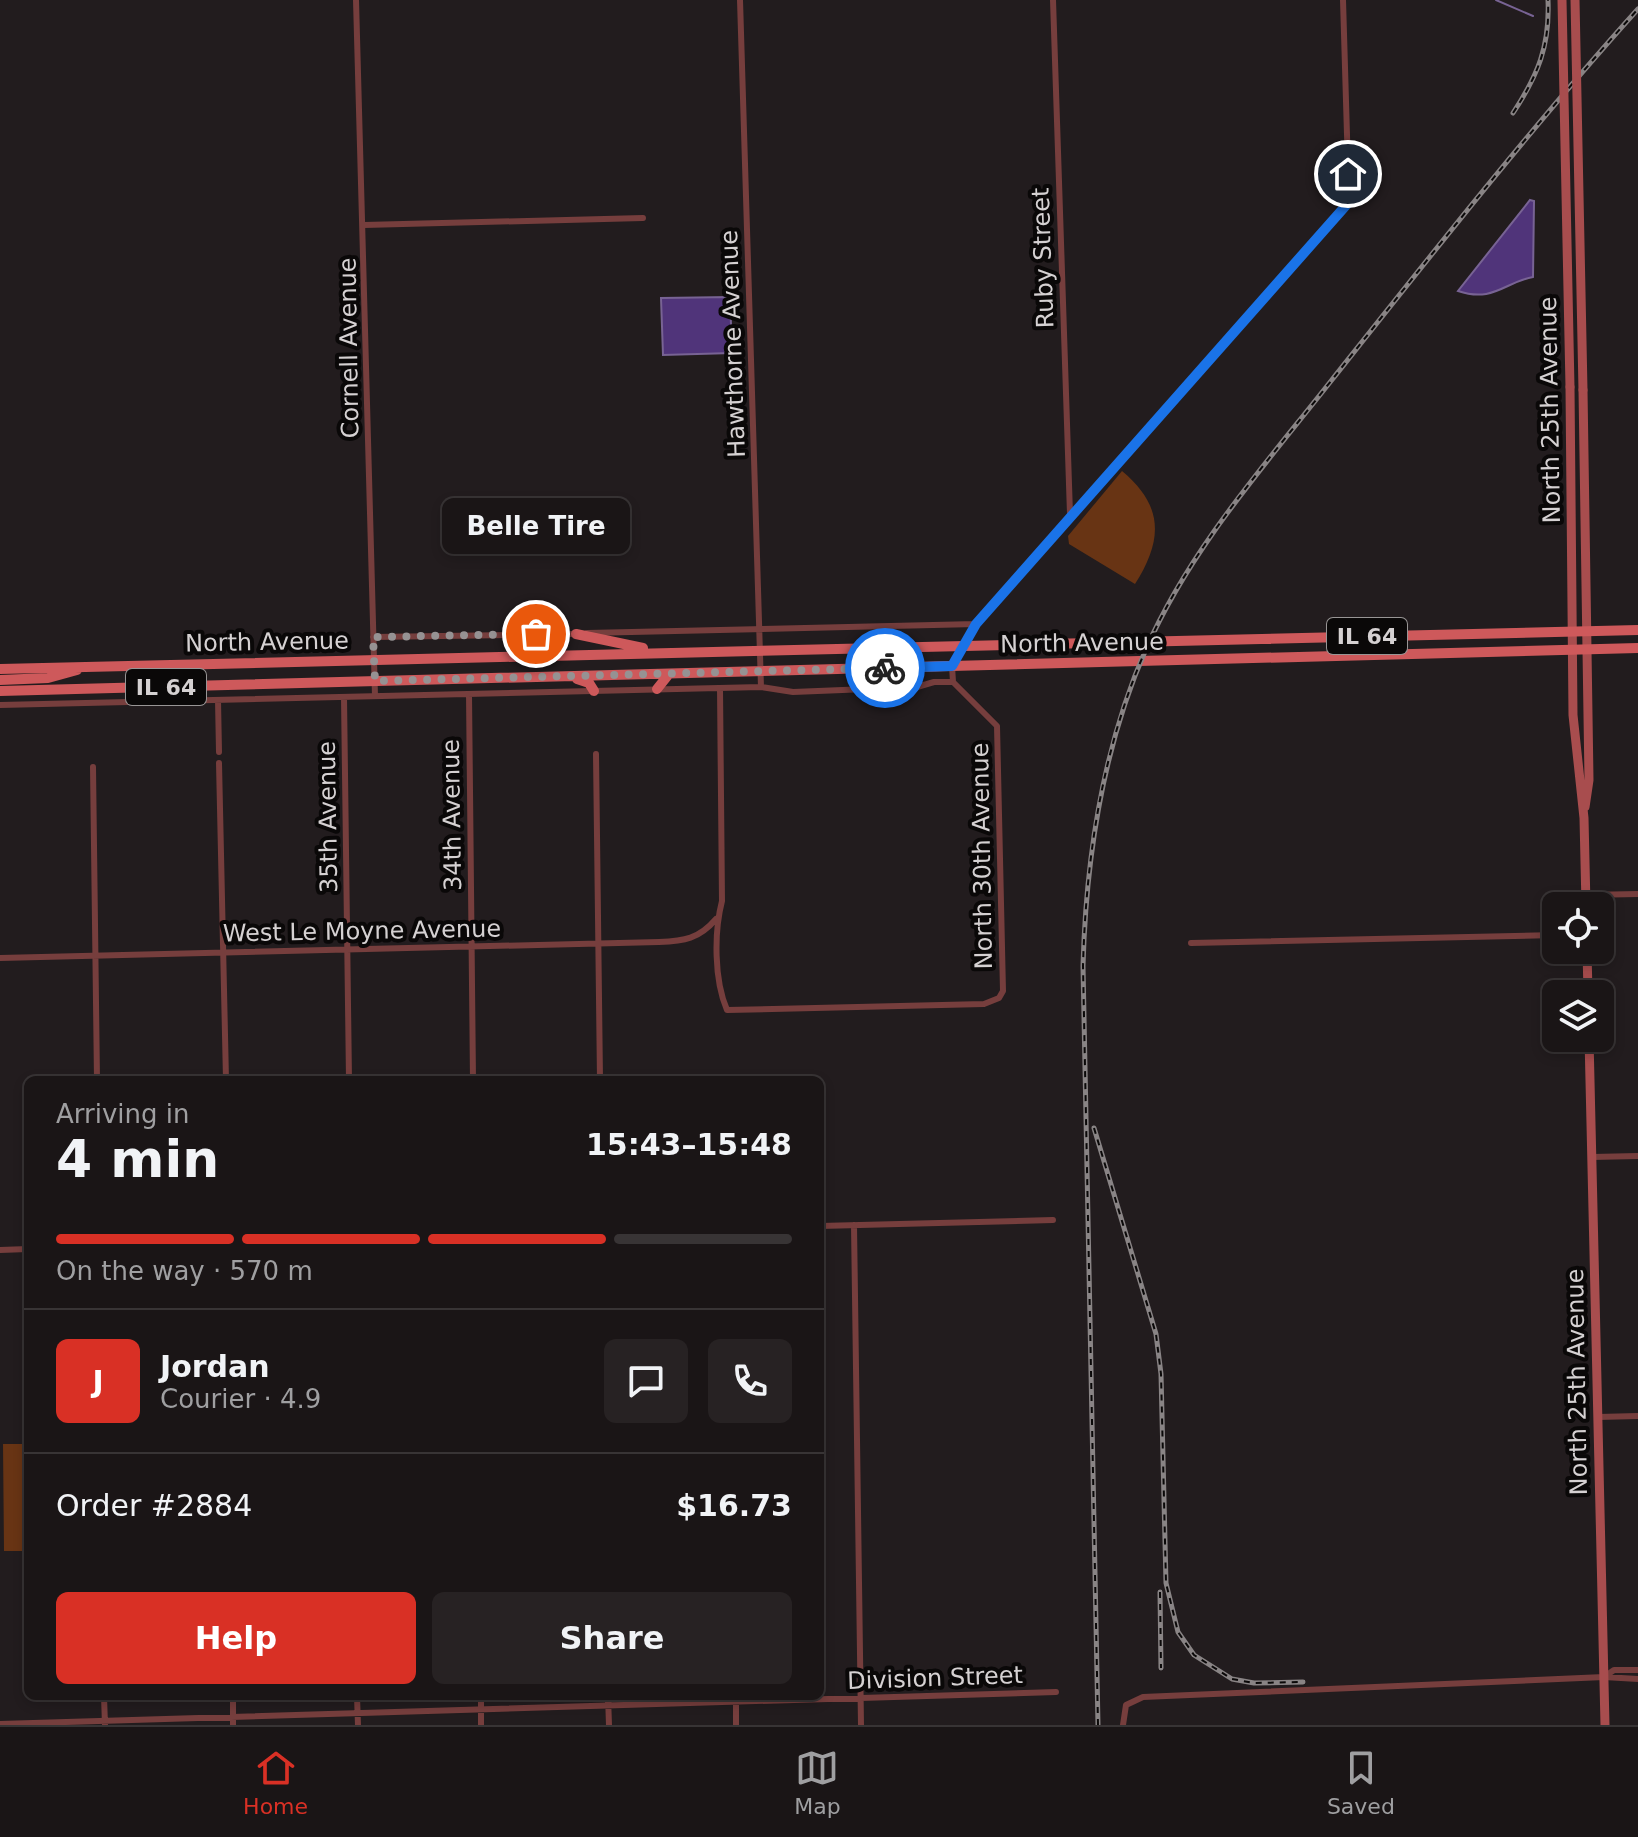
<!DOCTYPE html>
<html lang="en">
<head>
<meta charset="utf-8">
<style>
  body { margin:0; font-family:"DejaVu Sans",sans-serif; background:#272223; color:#f1f3f6; height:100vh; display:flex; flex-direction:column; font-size:30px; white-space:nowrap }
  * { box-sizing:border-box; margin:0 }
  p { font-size:26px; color:#9f9fa1 }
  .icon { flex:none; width:44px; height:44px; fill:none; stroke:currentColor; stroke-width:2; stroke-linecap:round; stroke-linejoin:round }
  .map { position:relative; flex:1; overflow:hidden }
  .details { position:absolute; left:24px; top:1076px; width:800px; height:624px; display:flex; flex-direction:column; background:#1a1516; border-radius:12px; box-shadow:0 4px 12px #0003,0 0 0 2px #383435 }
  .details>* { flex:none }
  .tools { position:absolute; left:1542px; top:892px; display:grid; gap:16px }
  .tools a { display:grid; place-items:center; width:72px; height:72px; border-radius:12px; background:#1a1516; box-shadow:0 4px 12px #0003,0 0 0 2px #383435; font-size:40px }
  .pin { position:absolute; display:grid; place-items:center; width:68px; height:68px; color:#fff; margin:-34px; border:4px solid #fff; border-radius:50%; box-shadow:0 2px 8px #0007 }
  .courier { position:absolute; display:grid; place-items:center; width:80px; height:80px; margin:-40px; border:6px solid #1a73e8; border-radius:50%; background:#fff; color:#222; box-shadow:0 2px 10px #0007 }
  .bubble { position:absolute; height:56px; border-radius:12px; background:#1a1516; box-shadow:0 4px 12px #0003,0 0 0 2px #383435; font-size:26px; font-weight:600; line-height:56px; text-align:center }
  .summary em { font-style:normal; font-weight:600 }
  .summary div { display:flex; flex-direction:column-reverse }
  .summary { display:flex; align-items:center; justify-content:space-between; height:136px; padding:0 32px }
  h1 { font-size:52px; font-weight:600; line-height:60px }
  .bar { display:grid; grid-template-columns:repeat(4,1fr); gap:12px 8px; align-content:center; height:96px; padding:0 32px }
  .bar i { height:10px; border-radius:6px; background:#383435 }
  .bar .selected { background:#d93025 }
  .bar p { grid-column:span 4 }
  .line { display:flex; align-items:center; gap:20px; padding:0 32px; border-top:2px solid #383435 }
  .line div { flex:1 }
  .round { display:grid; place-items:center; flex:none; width:84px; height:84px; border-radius:12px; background:#272223 }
  .action { display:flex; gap:16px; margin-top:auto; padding:16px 32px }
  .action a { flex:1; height:92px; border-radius:12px; background:#d93025; color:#fff; font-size:32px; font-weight:600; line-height:92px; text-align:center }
  .action a+a { background:#272223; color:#f1f3f6 }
  .dock { display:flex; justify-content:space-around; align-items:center; height:112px; border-top:2px solid #383435; background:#1a1516; font-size:22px; color:#9f9fa1 }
  .dock a { display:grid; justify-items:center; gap:4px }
  .dock .selected { color:#d93025 }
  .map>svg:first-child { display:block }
  .green { fill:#683414 }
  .water { fill:#50347a; stroke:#786394; stroke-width:2 }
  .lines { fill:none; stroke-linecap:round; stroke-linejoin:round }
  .stream { stroke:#786394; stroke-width:2 }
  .street { stroke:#763e3d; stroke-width:6 }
  .secondary { stroke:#a84d4e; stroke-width:9 }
  .primary { stroke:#ce595b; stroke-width:10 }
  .rail-casing { stroke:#898485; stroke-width:5 }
  .rail { stroke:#0a0808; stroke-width:2; stroke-dasharray:6; stroke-linecap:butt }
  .secondary-bridge { stroke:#a84d4e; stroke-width:9 }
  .done { stroke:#969293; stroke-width:8; stroke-dasharray:0 14.4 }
  .route { stroke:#1a73e8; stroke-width:10 }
  .labels { text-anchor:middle; stroke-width:8; stroke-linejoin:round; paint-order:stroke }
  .shield { fill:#0a0808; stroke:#989595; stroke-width:2 }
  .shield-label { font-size:22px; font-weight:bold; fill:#d5d1d2 }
  .street-label { font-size:24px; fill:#d5d1d2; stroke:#0a0808 }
</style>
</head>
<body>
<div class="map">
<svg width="1638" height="1725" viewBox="0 0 1638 1725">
  <rect width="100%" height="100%" fill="#221c1e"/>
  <path class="green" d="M1122 471C1164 506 1163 540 1135 584L1069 544 1068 536Z
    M3 1444H28V1551H4Z"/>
  <path class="water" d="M1530 200 1534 201 1533 277C1505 282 1493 303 1458 291Z
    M730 297 732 353 663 355 661 298Z"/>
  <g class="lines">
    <path class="stream" d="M1496 0 1533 16"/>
    <path class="street" d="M356 0 375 696
      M740 0 761 687
      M1053 0 1070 514
      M364 225 643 218
      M587 633 976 624
      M373 637 576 634
      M720 688 722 901C714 932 714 980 727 1010L984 1004 999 998 1003 991 997 726 953 682 952 666 976 624 1349 202 1343 0
      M469 694 473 1080
      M344 697 349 1080
      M218 700 219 752
      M0 705 761 687 793 692 917 687 934 682H953
      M596 754 600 1080
      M219 763 226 1080
      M93 767 97 1080
      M1586 895 1638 894
      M1191 943 1556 935
      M0 958 659 942C684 941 699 939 716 919
      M1592 1157 1638 1156
      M854 1225 861 1725
      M820 1226 1053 1220
      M0 1250 28 1249
      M1598 1417 1638 1416
      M1604 1677 1614 1670H1638
      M104 1696 105 1725
      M233 1696V1725
      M357 1696 358 1725
      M481 1696V1725
      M608 1696 609 1725
      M736 1696V1725
      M0 1724 1056 1692
      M1123 1725 1126 1705 1143 1697 1604 1677 1638 1679"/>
    <path class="secondary" d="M1570 387 1573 715 1584 818 1586 906
      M1583 390 1589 780 1585 807
      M1587 950 1588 994
      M1589 1038 1605 1725"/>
    <path class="primary" d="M576 634 643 648
      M0 669 1638 630
      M577 679 589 683 594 691
      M0 680 48 678 77 670
      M657 689 669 674
      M0 691 1638 648"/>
    <g class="rail-casing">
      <path id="rail" d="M1513 113C1538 75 1550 46 1548 0
        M1094 1128 1156 1334 1161 1374 1166 1583 1178 1632 1194 1655 1232 1679 1254 1683 1303 1682
        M1160 1592 1161 1668
        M1098 1725 1083 966C1086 857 1102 749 1146 649 1190 549 1264 466 1331 381 1431 255 1530 129 1638 9"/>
    </g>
    <use href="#rail" class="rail"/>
    <path class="secondary-bridge" d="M1562 0 1570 387
      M1575 0 1583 390"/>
  </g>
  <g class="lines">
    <path class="done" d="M536 634 373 637 375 681 885 668"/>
    <path class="route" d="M885 668 952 666 976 624 1349 202 1348 174"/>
  </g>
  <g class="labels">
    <g class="shield">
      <rect x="1327" y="618" width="80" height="36" rx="6"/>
      <rect x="126" y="669" width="80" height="36" rx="6"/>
    </g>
    <g class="shield-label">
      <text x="1367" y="644">IL 64</text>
      <text x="166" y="695">IL 64</text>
    </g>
    <g class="street-label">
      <text transform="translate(1043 258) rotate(-92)" y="8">Ruby Street</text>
      <text transform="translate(733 344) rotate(-92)" y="8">Hawthorne Avenue</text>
      <text transform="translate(349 348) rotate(-91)" y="8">Cornell Avenue</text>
      <text transform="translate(1550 410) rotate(-91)" y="8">North 25th Avenue</text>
      <text transform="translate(267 642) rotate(-1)" y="8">North Avenue</text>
      <text transform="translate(1082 643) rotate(-1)" y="8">North Avenue</text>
      <text transform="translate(452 815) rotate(-91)" y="8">34th Avenue</text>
      <text transform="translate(328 817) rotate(-91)" y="8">35th Avenue</text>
      <text transform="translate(982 856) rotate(-91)" y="8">North 30th Avenue</text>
      <text transform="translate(362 931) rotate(-1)" y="8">West Le Moyne Avenue</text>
      <text transform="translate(1577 1382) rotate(-91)" y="8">North 25th Avenue</text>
      <text transform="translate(935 1678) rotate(-2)" y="8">Division Street</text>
    </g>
  </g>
</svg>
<div class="tools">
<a><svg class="icon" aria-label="locate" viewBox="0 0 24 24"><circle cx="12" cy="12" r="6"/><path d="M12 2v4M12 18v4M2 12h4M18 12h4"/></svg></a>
<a><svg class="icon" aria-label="layers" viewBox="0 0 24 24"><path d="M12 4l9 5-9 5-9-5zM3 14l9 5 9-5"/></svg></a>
</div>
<div class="pin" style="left:536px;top:634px;background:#ea580c"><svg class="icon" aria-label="bag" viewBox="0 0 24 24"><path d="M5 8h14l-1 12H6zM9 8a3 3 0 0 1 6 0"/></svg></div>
<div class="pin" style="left:1348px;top:174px;background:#1f2937"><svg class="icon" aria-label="home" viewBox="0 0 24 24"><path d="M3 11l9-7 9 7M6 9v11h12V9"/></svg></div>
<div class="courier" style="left:885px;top:668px"><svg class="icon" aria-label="bike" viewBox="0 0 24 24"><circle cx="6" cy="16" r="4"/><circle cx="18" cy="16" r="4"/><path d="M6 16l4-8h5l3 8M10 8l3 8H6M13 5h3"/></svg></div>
<div class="bubble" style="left:442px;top:498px;width:188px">Belle Tire</div>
<section class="details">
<div class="summary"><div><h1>4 min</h1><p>Arriving in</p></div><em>15:43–15:48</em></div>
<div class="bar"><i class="selected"></i><i class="selected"></i><i class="selected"></i><i></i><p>On the way · 570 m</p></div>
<div class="line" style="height:144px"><b class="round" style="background:#d93025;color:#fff">J</b><div><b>Jordan</b><p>Courier · 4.9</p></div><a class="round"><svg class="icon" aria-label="chat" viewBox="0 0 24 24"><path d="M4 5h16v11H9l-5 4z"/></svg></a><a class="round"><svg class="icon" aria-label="phone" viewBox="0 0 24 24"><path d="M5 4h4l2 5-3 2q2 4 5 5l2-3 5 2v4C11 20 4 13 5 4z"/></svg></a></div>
<div class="line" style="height:104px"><div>Order #2884</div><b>$16.73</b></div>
<div class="action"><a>Help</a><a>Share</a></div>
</section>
</div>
<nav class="dock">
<a class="selected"><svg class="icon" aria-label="home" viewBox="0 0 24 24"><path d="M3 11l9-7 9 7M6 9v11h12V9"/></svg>Home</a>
<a><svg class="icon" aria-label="map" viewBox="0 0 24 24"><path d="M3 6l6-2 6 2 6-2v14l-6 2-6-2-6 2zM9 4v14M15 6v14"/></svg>Map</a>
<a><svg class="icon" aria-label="saved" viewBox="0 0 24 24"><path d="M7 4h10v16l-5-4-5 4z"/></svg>Saved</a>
</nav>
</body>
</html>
